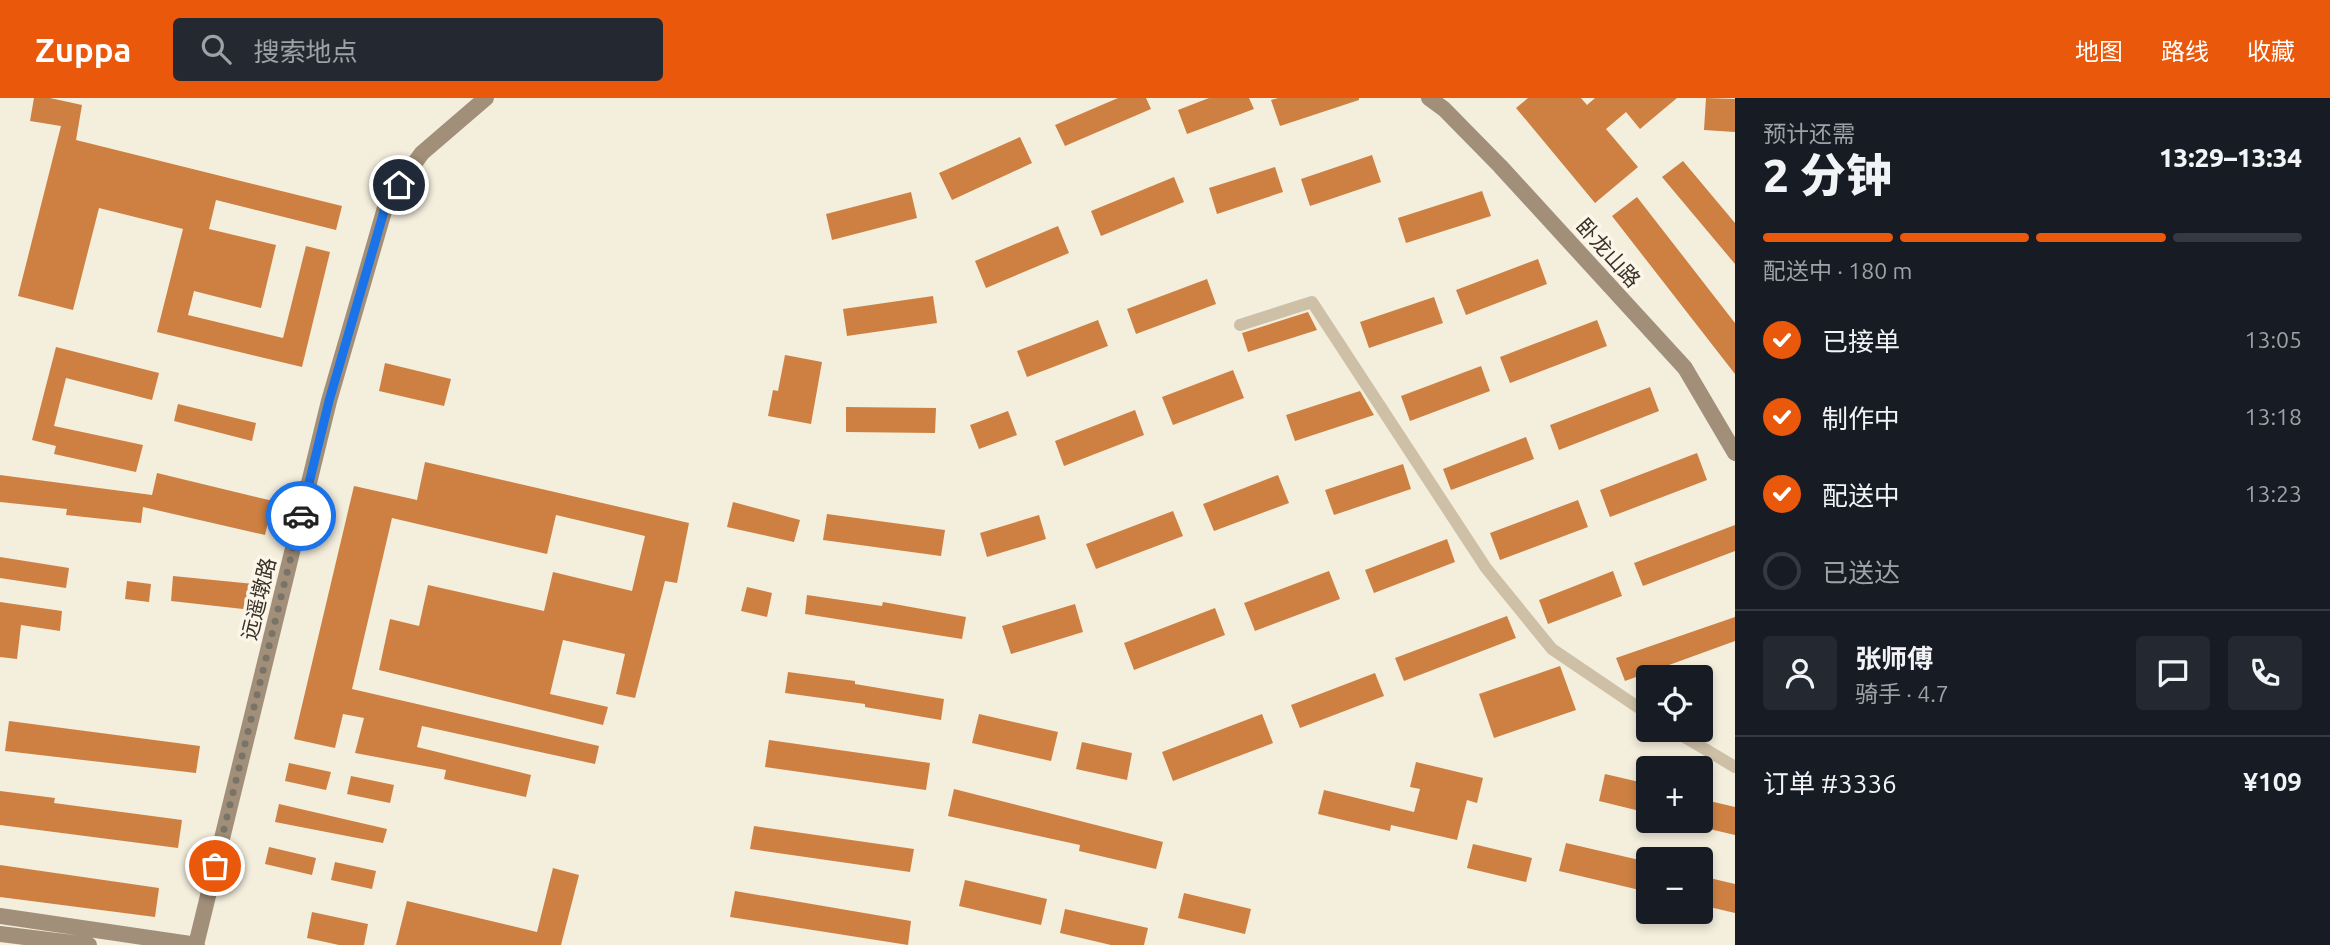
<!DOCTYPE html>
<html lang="zh">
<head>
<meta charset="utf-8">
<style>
  body { margin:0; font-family:Ubuntu,"Noto Sans SC",sans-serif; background:#242831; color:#f1f3f6; height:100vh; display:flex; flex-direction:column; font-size:26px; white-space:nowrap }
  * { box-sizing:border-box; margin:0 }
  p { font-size:23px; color:#9ea1a6 }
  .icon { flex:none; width:38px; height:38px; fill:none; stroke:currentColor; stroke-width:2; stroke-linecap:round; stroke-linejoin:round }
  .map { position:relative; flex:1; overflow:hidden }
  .sheet { display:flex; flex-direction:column; background:#171b24; width:595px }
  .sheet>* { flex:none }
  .controls { position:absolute; left:1636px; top:567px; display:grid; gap:14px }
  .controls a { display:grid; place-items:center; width:77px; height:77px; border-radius:7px; background:#171b24; box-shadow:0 4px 10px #0003; font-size:35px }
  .pin { position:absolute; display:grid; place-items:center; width:60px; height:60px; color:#fff; margin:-30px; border:4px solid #fff; border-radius:50%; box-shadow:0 2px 7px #0007 }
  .courier { position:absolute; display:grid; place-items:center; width:70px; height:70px; margin:-35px; border:5px solid #1a73e8; border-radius:50%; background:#fff; color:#222; box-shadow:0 2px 9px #0007 }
  .overview em { font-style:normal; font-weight:800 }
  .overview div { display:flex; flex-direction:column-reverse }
  .overview { display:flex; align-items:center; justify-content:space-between; height:119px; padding:0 28px }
  h1 { font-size:46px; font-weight:800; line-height:52px }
  .bar { display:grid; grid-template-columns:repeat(4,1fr); gap:10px 7px; align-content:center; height:84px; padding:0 28px }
  .bar i { height:9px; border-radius:5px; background:#363941 }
  .bar .selected { background:#ea580c }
  .bar p { grid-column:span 4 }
  .line { display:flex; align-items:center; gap:18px; padding:0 28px; border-top:2px solid #363941 }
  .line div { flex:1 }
  .round { display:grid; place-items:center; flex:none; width:74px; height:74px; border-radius:7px; background:#242831 }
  ol { padding:0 28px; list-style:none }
  li { display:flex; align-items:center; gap:21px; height:77px }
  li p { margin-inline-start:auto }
  li .icon { padding:7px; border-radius:50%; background:#ea580c; color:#fff; stroke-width:4 }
  li:last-child { color:#9ea1a6 }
  li i { width:38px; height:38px; border:4px solid #363941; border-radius:50% }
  header { display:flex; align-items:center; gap:42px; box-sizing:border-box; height:98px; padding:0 35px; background:#ea580c; color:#fff }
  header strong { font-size:33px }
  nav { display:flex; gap:38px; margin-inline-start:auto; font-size:24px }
  .search { width:490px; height:63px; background:#242831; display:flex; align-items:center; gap:18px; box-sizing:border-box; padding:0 24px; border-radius:7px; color:#9ea1a6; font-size:26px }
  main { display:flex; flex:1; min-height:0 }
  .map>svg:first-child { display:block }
  .building { fill:#cd8042 }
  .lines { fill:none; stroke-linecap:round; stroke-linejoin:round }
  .street { stroke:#cdc0a7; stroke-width:12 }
  .secondary { stroke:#a18f79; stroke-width:16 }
  .done { stroke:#7a7367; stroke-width:7; stroke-dasharray:0 12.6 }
  .route { stroke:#1a73e8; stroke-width:9 }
  .labels { text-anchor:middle; stroke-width:7; stroke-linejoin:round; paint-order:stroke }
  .street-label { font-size:21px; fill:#393128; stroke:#fbf6e9 }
</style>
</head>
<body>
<header>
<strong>Zuppa</strong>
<div class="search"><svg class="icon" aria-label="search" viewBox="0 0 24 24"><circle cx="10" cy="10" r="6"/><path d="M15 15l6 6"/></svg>搜索地点</div>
<nav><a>地图</a><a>路线</a><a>收藏</a></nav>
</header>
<main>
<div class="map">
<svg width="1735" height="847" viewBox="0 0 1735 847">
  <rect width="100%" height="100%" fill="#f4eedd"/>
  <path class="building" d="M34 0H50L82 7 76 42 342 108 336 132 216 102 209 131 276 147 261 210 194 193 188 217 283 240 306 148 330 154 302 269 157 234 183 131 99 110 73 212 18 198 61 28 30 23Z
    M1118 0H1146L1151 11 1065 48 1055 27Z
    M1209 0H1249L1254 11 1187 36 1178 12Z
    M1278 0H1359V2L1280 28 1271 2Z
    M1528 0H1581L1587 7 1595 0H1677L1640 31 1626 14 1606 31 1638 69 1595 105 1516 10Z
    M1706 0 1735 1V34L1704 32Z
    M1020 39 1032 65 952 102 939 75Z
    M1372 57 1381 84 1310 108 1301 81Z
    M1683 63 1735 125V166L1662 79Z
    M1275 69 1283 94 1217 116 1209 90Z
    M1174 79 1184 104 1101 138 1091 113Z
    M1482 93 1491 118 1406 145 1398 120Z
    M911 94 917 120 832 142 826 116Z
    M1637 99 1735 225V276L1612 118Z
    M1058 128 1069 155 986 190 975 163Z
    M1538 161 1547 186 1466 217 1456 192Z
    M1207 181 1216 206 1136 236 1127 211Z
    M933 198 937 225 847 238 843 211Z
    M1434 199 1443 225 1369 250 1360 224Z
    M1308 214 1317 232 1248 254 1242 235Z
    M1098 222 1108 248 1027 279 1017 253Z
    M1597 222 1607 248 1510 285 1500 259Z
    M56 249 159 275 152 302 66 280 54 328 143 347 136 374 54 356 56 348 32 342Z
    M785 257 822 264 811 326 768 318 773 292 778 293Z
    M385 265 451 281 444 308 379 293Z
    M1481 268 1490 293 1410 323 1401 298Z
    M1233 272 1244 300 1173 327 1162 299Z
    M1650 289 1659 313 1559 352 1550 327Z
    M1360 293 1374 317 1295 343 1286 317Z
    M178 306 256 325 252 343 174 323Z
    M846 309 936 310 935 335 846 334Z
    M1135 312 1144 337 1064 368 1055 343Z
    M1008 313 1017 337 979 351 970 327Z
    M1526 339 1534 361 1451 392 1443 371Z
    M1697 355 1707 382 1610 419 1600 392Z
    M425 364 689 425 677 485 665 483 635 600 616 596 625 556 563 542 550 596 608 609 603 627 379 572 390 521 419 528 428 487 544 513 553 474 632 493 645 438 556 417 547 456 392 420 352 591 599 648 595 666 422 628 417 649 531 677 526 699 444 681 446 672 355 655 364 620 343 616 335 650 294 641 354 388 417 402Z
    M1403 366 1411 391 1334 417 1325 392Z
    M157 375 273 403 265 437 143 409 141 425 66 417 67 411 0 404V377L152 397Z
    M1278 377 1289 405 1214 433 1203 406Z
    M1578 402 1588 429 1500 462 1490 435Z
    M733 404 800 422 794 444 727 429Z
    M1173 413 1183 438 1096 471 1086 446Z
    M827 416 945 432 941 458 823 442Z
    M1039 417 1046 441 987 459 980 435Z
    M1735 427V453L1643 488 1634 465Z
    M1447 441 1455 464 1374 495 1365 472Z
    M0 459 69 470 66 490 0 480Z
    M1329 473 1340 501 1255 533 1244 505Z
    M1613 473 1622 498 1548 526 1539 502Z
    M173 478 254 486 252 512 171 503Z
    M127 483 151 486 149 504 125 501Z
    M747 489 772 495 767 519 741 513Z
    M807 497 882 508 883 504 966 519 962 541 805 516Z
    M0 504 62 513 60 533 21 527 17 561 0 559Z
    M1075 506 1083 534 1011 556 1002 528Z
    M1215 510 1225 537 1134 572 1124 545Z
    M1507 518 1516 540 1404 583 1395 560Z
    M1735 519V543L1625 583 1616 560Z
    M1560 568 1576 612 1494 640 1479 596Z
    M788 574 855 583V586L944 601 941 622 865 609V606L785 595Z
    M1375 575 1384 598 1300 630 1291 607Z
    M979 616 1058 634 1051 663 972 645Z
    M1262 616 1273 645 1173 683 1162 654Z
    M9 623 200 648 196 675 5 653Z
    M769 642 930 665 926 692 765 669Z
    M1082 644 1132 655 1127 682 1076 671Z
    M1416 664 1483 680 1477 705 1467 702 1457 742 1391 727 1390 733 1318 716 1324 692 1414 714 1420 691 1410 689Z
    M289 665 331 674 326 692 285 683Z
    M1605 676 1648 686V715L1599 703Z
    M351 678 394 687 390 705 347 696Z
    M954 691 1163 744 1156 771 1079 753 1080 747 948 718Z
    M0 693 55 700 54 705 182 722 178 750 0 727Z
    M1701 701 1735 709V737L1701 729Z
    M279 706 387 731 383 745 275 724Z
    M754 728 914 751 910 774 750 751Z
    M1566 745 1648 764V794L1559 773Z
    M1473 746 1532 760 1526 784 1467 770Z
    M269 749 316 760 312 777 265 766Z
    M335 764 376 773 372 791 331 782Z
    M0 767 159 790 155 819 0 799Z
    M553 770 579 777 561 847H396L407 803 537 834Z
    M1701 778 1735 786V815L1701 807Z
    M965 782 1047 801 1041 827 959 808Z
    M735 793 911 823 908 847 730 819Z
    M1184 795 1251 811 1245 836 1178 820Z
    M1065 811 1148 830 1144 847H1111L1060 835Z
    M312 814 368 826 364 847H339L307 840Z"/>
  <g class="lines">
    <path class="street" d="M1240 227 1312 204 1486 470 1552 551 1648 616
      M1673 632 1735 669"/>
    <path class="secondary" d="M1429 0 1444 11 1500 68 1685 270 1735 355
      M0 818 197 847
      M0 836 89 847
      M196 847 329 303 387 103 422 55 486 0"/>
  </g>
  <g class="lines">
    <path class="done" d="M215 768 301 418"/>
    <path class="route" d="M301 418 329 303 387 103 399 87"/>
  </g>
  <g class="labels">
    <g class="street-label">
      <text transform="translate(1608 155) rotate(48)" y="7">卧龙山路</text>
      <text transform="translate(259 501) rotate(-76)" y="7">远遥墩路</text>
    </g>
  </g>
</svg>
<div class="controls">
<a><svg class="icon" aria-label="locate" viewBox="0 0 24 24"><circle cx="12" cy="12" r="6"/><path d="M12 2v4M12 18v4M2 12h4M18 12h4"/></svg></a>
<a>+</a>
<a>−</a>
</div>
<div class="pin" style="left:215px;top:768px;background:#ea580c"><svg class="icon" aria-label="bag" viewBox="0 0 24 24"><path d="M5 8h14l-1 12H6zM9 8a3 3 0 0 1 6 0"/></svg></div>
<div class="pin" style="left:399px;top:87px;background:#1f2937"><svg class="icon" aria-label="home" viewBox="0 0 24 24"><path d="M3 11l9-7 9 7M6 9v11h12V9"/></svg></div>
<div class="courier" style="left:301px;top:418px"><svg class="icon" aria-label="car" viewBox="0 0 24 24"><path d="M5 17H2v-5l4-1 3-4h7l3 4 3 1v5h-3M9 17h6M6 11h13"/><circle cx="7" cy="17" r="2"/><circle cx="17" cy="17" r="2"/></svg></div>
</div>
<section class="sheet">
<div class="overview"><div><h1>2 分钟</h1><p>预计还需</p></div><em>13:29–13:34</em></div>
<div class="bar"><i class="selected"></i><i class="selected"></i><i class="selected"></i><i></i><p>配送中 · 180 m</p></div>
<ol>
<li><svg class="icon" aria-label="check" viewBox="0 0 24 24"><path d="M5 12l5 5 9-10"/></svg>已接单<p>13:05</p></li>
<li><svg class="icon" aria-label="check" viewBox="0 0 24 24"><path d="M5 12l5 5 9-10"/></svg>制作中<p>13:18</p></li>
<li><svg class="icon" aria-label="check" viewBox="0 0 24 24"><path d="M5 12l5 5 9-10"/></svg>配送中<p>13:23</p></li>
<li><i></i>已送达</li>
</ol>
<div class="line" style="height:126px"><a class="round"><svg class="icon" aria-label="person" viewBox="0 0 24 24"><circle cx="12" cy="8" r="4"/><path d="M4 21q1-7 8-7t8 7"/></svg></a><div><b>张师傅</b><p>骑手 · 4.7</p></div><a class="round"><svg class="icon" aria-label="chat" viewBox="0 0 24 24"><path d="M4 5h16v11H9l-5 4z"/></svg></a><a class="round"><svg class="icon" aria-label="phone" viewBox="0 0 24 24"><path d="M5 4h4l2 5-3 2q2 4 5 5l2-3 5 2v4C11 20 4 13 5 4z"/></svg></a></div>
<div class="line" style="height:91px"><div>订单 #3336</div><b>¥109</b></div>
</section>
</main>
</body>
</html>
